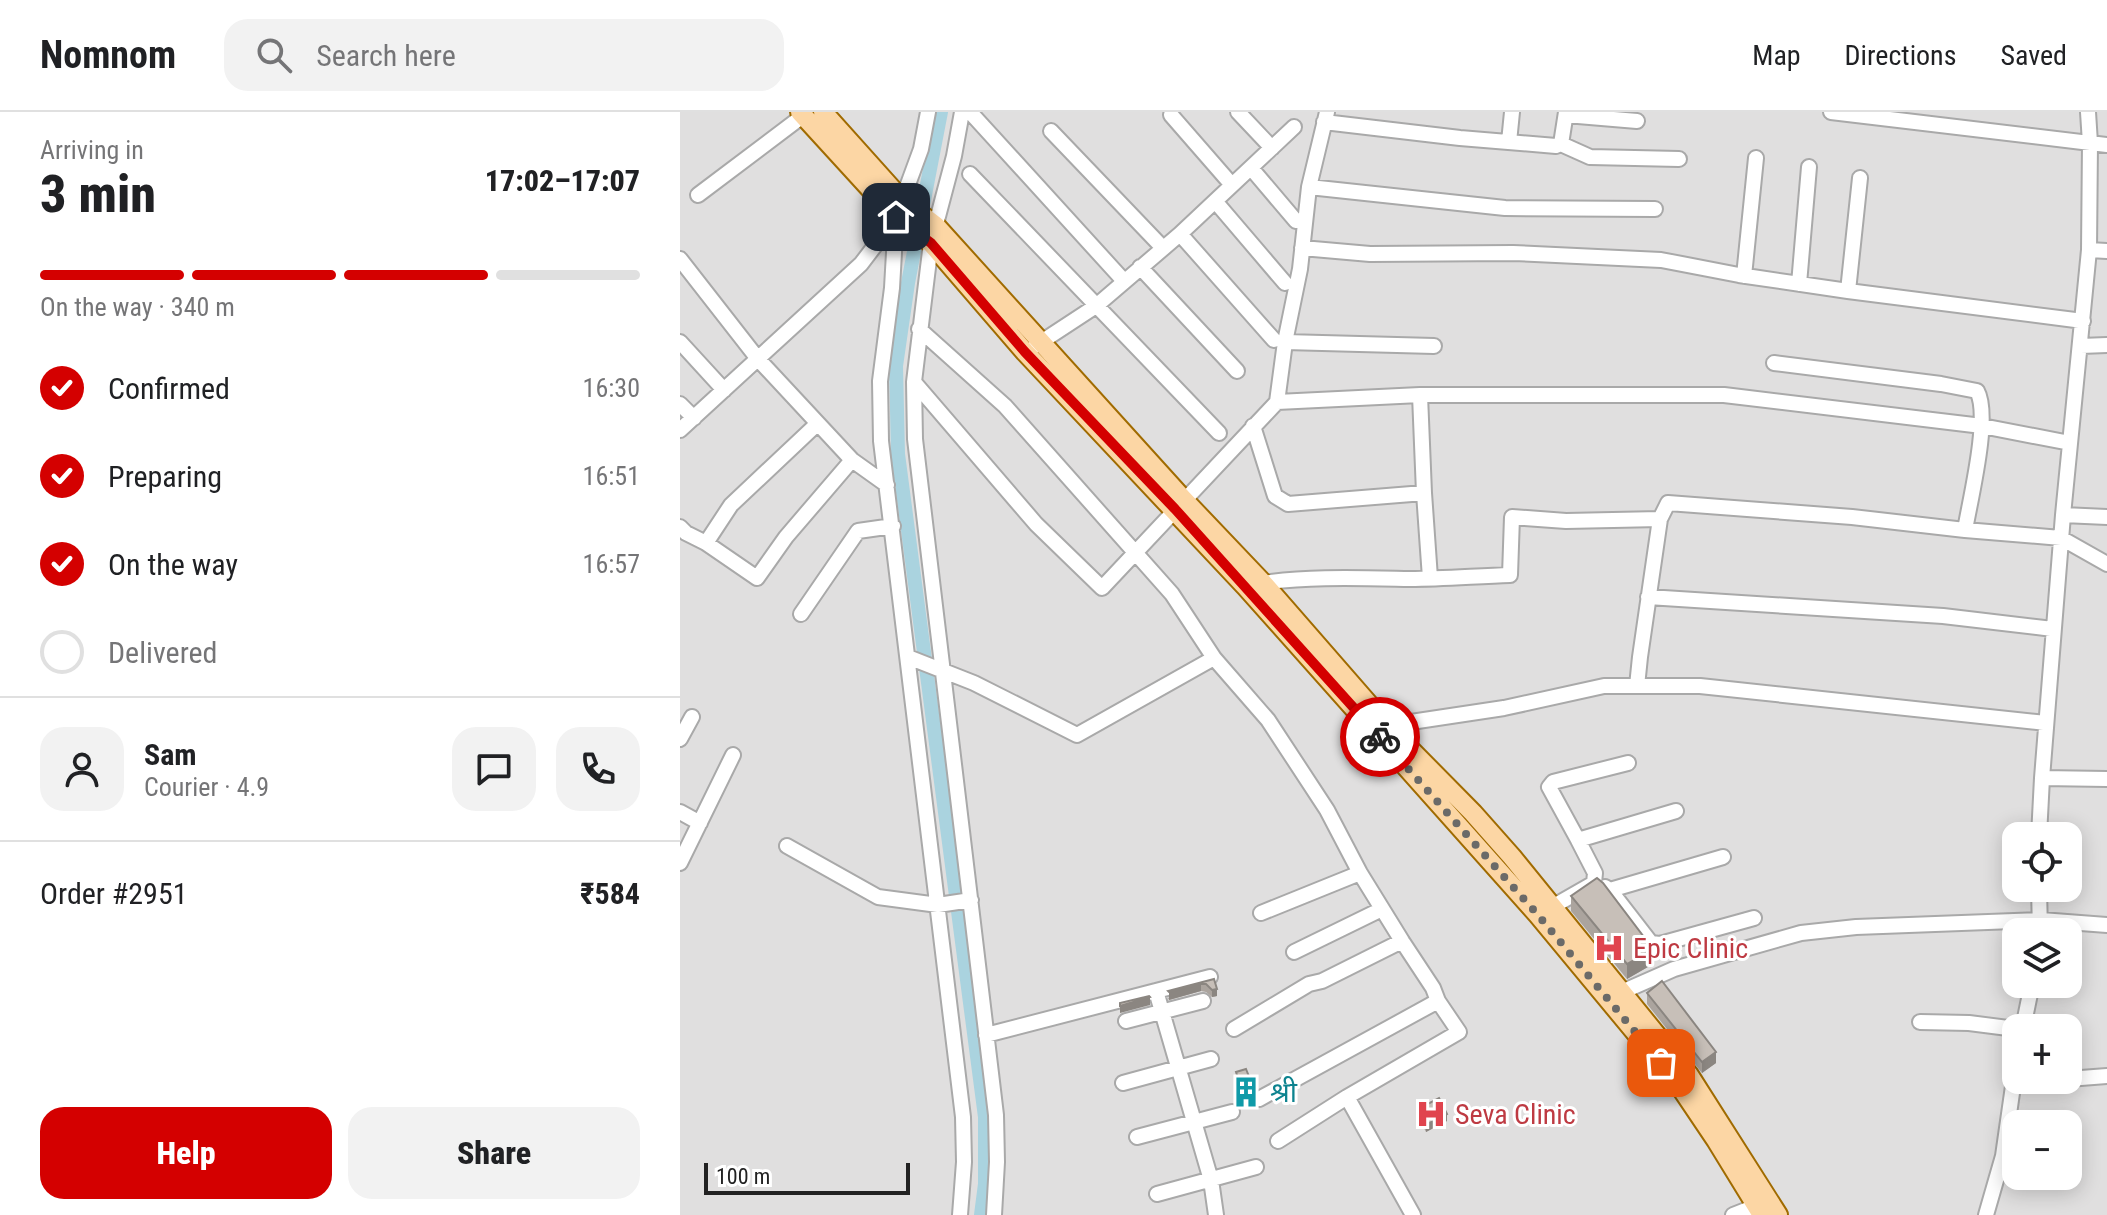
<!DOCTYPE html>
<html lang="en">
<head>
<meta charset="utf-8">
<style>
  body { margin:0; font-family:"Roboto Condensed","Noto Sans Devanagari",sans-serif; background:#f2f2f2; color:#202124; height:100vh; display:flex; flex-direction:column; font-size:30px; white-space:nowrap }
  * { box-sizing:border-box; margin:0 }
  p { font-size:26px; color:#757577 }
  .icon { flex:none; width:44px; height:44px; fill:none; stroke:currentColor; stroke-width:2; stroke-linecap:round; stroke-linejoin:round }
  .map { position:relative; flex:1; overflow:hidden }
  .details { display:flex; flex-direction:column; background:#fff; width:680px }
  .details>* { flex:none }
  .buttons { position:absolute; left:1322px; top:710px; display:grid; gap:16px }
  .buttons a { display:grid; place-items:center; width:80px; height:80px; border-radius:16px; background:#fff; box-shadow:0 4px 20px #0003; font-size:40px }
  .scale { position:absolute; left:24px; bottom:20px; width:206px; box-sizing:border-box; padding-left:8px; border:4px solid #222; border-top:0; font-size:22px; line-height:28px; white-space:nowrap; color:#222; -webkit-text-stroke:6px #fff; paint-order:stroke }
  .pin { position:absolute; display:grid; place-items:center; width:68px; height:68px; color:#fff; margin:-34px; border-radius:16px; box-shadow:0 4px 12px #0006 }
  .courier { position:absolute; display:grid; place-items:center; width:80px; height:80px; margin:-40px; border:6px solid #d40000; border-radius:50%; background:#fff; color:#222; box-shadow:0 2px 10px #0007 }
  .headline em { font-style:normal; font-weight:800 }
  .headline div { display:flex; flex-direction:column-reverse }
  .headline { display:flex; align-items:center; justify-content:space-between; height:136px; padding:0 40px }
  h1 { font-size:52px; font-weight:800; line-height:60px }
  .bar { display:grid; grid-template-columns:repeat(4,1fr); gap:12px 8px; align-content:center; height:96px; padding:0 40px }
  .bar i { height:10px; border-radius:6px; background:#e0e0e0 }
  .bar .on { background:#d40000 }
  .bar p { grid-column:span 4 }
  .line { display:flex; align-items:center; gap:20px; padding:0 40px; border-top:2px solid #e0e0e0 }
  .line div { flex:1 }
  .round { display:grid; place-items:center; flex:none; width:84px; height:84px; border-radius:24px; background:#f2f2f2 }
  ol { padding:0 40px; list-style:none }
  li { display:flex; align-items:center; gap:24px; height:88px }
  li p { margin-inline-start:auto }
  li .icon { padding:8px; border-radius:50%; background:#d40000; color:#fff; stroke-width:4 }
  li:last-child { color:#757577 }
  li i { width:44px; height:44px; border:4px solid #e0e0e0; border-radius:50% }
  .primary-button { display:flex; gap:16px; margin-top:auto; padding:16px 40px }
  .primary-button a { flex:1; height:92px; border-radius:24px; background:#d40000; color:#fff; font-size:32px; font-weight:800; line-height:92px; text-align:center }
  .primary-button a+a { background:#f2f2f2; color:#202124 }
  header { display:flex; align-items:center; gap:48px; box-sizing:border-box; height:112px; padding:0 40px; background:#fff; border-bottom:2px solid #e0e0e0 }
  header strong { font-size:38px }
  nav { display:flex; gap:44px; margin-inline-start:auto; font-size:28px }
  .search { width:560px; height:72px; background:#f2f2f2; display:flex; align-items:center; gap:20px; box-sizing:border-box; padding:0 28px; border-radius:24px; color:#757577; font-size:30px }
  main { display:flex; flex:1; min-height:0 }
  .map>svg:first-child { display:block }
  .residential { fill:#e0dfdf; fill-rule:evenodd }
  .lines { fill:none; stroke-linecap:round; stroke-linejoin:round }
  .canal { stroke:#aad3df; stroke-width:14 }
  .minor-casing { stroke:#a9a9a9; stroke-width:18 }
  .major-casing { stroke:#a06b00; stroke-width:22 }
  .minor { stroke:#fff; stroke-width:14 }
  .major { stroke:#fcd6a4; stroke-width:18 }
  .wall { fill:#aba49e }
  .shaded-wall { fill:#8b8681 }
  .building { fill:#c7bfb8; stroke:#8b8681; stroke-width:2 }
  .done { stroke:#6b6a68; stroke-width:8; stroke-dasharray:0 14.4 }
  .route { stroke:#d40000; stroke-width:10 }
  .labels { text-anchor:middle; stroke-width:6; stroke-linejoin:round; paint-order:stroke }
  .health-label { font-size:28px; fill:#be3a42; stroke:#fff; text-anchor:start }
  .culture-label { font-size:28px; fill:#0d838f; stroke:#fff; text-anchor:start }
</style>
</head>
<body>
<header>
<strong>Nomnom</strong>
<div class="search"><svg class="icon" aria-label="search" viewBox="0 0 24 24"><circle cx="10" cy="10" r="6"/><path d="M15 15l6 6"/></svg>Search here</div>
<nav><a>Map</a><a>Directions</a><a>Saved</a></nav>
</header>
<main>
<section class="details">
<div class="headline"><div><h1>3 min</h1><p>Arriving in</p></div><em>17:02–17:07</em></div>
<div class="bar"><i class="on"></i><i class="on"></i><i class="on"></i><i></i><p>On the way · 340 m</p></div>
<ol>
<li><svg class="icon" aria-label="check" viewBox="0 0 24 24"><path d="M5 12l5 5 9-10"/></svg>Confirmed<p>16:30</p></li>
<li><svg class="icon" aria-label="check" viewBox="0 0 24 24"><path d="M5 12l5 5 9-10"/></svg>Preparing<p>16:51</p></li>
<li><svg class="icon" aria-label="check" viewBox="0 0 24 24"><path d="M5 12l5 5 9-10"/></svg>On the way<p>16:57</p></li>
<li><i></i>Delivered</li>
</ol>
<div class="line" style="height:144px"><a class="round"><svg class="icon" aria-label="person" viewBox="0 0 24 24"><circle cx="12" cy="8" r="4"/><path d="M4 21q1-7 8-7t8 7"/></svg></a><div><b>Sam</b><p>Courier · 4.9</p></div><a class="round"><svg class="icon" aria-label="chat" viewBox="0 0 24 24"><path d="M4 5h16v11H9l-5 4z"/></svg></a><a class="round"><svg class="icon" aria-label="phone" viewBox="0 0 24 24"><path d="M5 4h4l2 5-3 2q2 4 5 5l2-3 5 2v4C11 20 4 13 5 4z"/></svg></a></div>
<div class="line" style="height:104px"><div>Order #2951</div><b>₹584</b></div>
<div class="primary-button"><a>Help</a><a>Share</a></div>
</section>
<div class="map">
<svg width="1427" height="1103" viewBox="0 0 1427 1103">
  <rect width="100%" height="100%" fill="#f2efe9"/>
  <path class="residential" d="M0 0H1427V1103H0ZM1336 724H1388V776H1336ZM1336 820H1388V872H1336ZM1336 916H1388V968H1336ZM1336 1012H1388V1064H1336Z"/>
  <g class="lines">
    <path class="canal" d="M261 0 228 171 216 254 218 342 305 1005V1072L301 1103"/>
    <g class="minor-casing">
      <path id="minor" d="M248 0 241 37 216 105 212 176 200 269 201 329 283 1005 284 1050 280 1103
        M282 0 274 44 251 131 234 270 235 327 316 1003 317 1050 314 1103
        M290 0 444 169
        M558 0 592 36
        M1151 0 1427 33
        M491 3 552 73
        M886 3 957 9
        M644 10 780 26 876 34 881 32 886 0
        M371 19 483 136
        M829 30 832 0
        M881 32 910 45 999 47
        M571 56 616 109
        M290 62 539 321
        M629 75 825 96 975 97
        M18 83 124 3
        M535 89 605 171
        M500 122 594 228
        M622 136 690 142 833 141 981 148 1059 163 1168 179 1403 209
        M1409 138 1427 139
        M0 147 78 247 172 348
        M460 155 557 259
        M1064 164 1076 46
        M1119 172 1129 55
        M1168 179 1180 66
        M239 217 325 294 492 482 534 546 588 608 647 698 680 761 722 829 753 876 758 889 779 920 667 985 598 1029
        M0 230 44 278
        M605 230 754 234
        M355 234 416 194 500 122 614 15
        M1401 234 1427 233
        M1094 251 1261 272 1297 279C1311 304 1290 388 1285 418
        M234 270 356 412 422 476 597 290 605 230 620 157 629 75 647 0
        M740 283 744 381 750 466
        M597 290 740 283H1044L1302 314 1390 331
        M0 292 14 306
        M573 314 595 384 608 392 744 381
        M0 318 181 152 216 106
        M1383 403 1427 405
        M0 415 6 421 26 431 77 466 106 425 172 348 207 373
        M26 431 51 393 137 312
        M575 472C626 464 678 466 730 467 763 467 797 464 830 463L832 405 886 409 980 407 988 391 1172 405 1285 418 1381 426 1427 452
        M968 485 1263 504 1373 517
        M121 502 178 419 213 414
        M228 545 294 571 397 623 534 546
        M957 574 960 545 980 407
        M706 622 731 610 824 596 924 574H1020L1366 611
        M0 627 12 605
        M1362 666 1427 667
        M0 700 20 711
        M1359 724 1362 666 1383 403 1409 138 1410 31 1408 0
        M898 728 869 675 873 670 948 651
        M107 734 198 785 258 793 291 788
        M0 751 53 643
        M925 775 930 778 1043 745
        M1359 776 1360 820
        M930 778 971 831 980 832 1074 806
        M865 799 914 771 915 761 898 728 996 699
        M581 801 680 761
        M614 840 702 797
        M476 879 530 865
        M935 883 994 857 1121 821 1176 815 1361 808 1427 813
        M446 909 523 889
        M1240 910 1289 911 1336 917
        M1343 916 1352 872
        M554 917 629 872 642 869 722 829
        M306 923 476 879 531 1068 536 1103
        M1388 967 1427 964
        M443 971 531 947
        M1333 971 1372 968
        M667 985 733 1103
        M579 987 758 889
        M457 1025 552 1000
        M477 1082 576 1055
        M1053 1103 1086 1090
        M1306 1103 1323 1044 1336 953"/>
    </g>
    <g class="major-casing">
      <path id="major" d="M120 0 216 105 251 131 345 240 565 474 858 803 999 973 1036 1028 1082 1103
        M143 0 222 88 256 114 504 388 583 471 712 619 793 701 832 745 1009 963 1098 1103"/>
    </g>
    <use href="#minor" class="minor"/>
    <use href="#major" class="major"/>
  </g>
  <path class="wall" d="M891 784 973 852 947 867 891 799Z
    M534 867 537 884 532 885 526 880 521 879 489 888 488 886Z
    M967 881 1036 951 1022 961 967 892Z
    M556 960 572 980 571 983 572 994 565 995 556 967Z
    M738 997 767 1009 746 1020 738 1004Z"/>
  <path class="shaded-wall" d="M973 837V852L947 867V852Z
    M521 872V879L489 888V880Z
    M537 877V884L532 885V878Z
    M470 885V893L440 901V894Z
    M1036 940V951L1022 961V950Z
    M572 986V994L565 995V988Z
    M767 1002V1009L746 1020V1013Z"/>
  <path class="building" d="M917 766 923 771 973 837 947 852 891 784Z
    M534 867 537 877 532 878 526 872H521L489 880 488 879Z
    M982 869 1036 940 1022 950 967 881Z
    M469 884 470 885 440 894V891Z
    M566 957 572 972 569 979 572 986 565 988 556 960Z
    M759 986 767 1002 746 1013 738 997Z"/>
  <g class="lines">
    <path class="done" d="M700 625 858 803 981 951"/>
    <path class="route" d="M216 105 251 131 345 240 495 397 700 625"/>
  </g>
  <defs>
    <g id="hospital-bare" transform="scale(2.4)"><path d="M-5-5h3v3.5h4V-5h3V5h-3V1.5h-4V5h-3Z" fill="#e0444e" stroke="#fff" stroke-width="2.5" paint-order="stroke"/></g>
    <g id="building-bare" transform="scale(2.4)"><path d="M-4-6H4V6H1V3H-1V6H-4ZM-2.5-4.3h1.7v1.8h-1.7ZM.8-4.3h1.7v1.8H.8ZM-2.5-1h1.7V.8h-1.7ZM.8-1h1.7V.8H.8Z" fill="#0f9aa8" stroke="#fff" stroke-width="2.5" paint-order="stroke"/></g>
  </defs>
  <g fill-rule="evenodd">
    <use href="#hospital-bare" x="929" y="836"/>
    <use href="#building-bare" x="566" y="980"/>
    <use href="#hospital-bare" x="751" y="1002"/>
  </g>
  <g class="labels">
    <g class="health-label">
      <text x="953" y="846">Epic Clinic</text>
      <text x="775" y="1012">Seva Clinic</text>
    </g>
    <g class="culture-label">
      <text x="590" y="990">श्री</text>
    </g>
  </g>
</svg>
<div class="buttons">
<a><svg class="icon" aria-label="locate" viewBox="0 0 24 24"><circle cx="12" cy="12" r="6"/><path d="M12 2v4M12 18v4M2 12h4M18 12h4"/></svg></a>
<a><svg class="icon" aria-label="layers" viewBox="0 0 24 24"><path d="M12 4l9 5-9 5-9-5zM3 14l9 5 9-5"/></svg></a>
<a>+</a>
<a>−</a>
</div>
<div class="scale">100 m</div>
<div class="pin" style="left:981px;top:951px;background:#ea580c"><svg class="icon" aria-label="bag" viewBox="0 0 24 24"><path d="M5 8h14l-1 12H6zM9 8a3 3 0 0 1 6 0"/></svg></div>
<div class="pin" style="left:216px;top:105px;background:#1f2937"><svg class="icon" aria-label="home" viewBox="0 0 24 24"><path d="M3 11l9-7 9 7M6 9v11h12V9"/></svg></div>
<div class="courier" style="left:700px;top:625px"><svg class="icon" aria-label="bike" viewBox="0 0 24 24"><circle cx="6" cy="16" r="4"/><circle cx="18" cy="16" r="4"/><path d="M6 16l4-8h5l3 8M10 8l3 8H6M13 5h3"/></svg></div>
</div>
</main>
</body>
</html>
